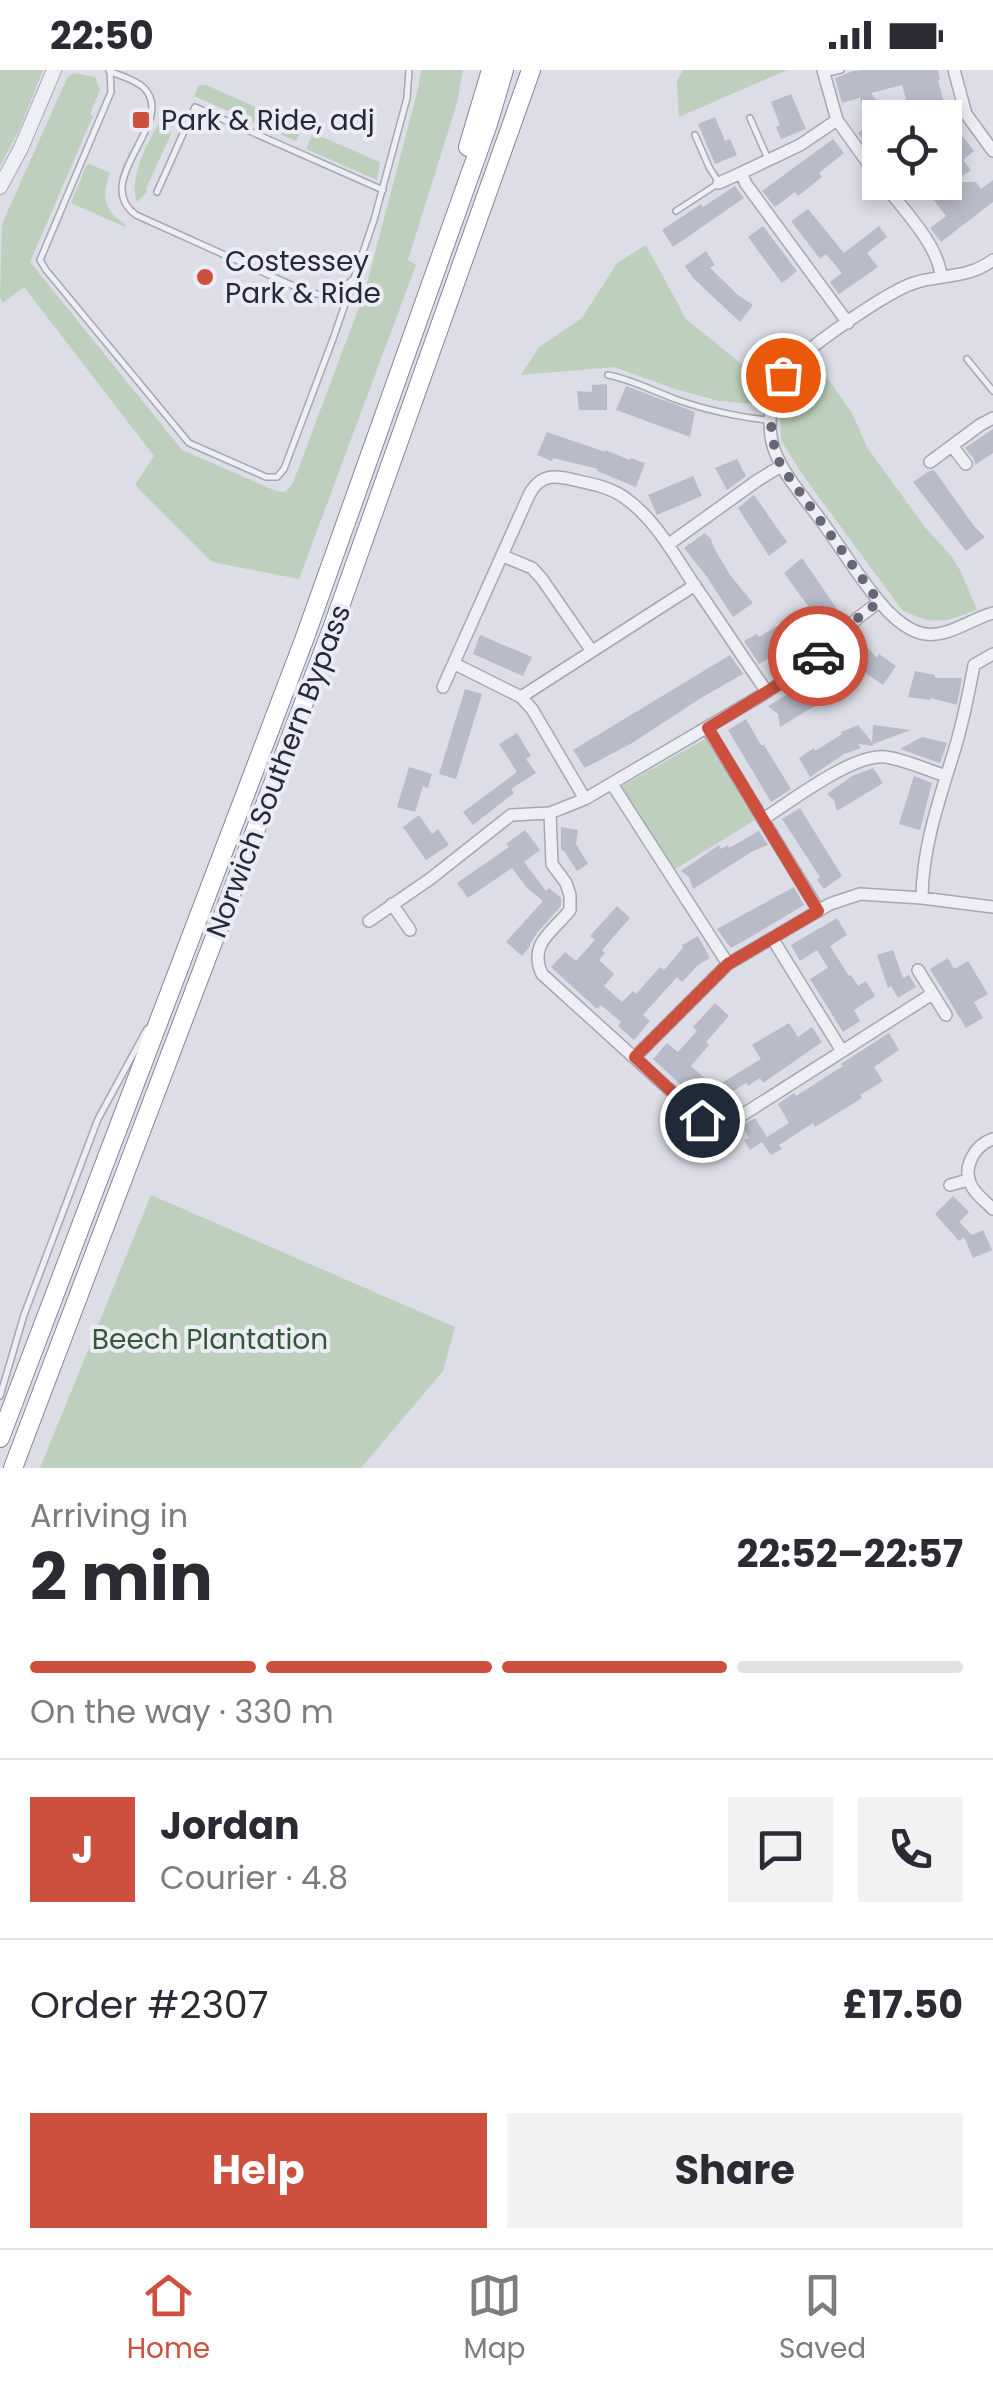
<!DOCTYPE html>
<html lang="en">
<head>
<meta charset="utf-8">
<style>
  body { margin:0; font-family:Poppins,sans-serif; background:#f2f2f3; color:#2b2b33; height:100vh; display:flex; flex-direction:column; font-size:38px; white-space:nowrap }
  * { box-sizing:border-box; margin:0 }
  p { font-size:32px; color:#7c7c81 }
  .icon { flex:none; width:55px; height:55px; fill:none; stroke:currentColor; stroke-width:2; stroke-linecap:round; stroke-linejoin:round }
  .map { position:relative; height:1398px; overflow:hidden }
  .sheet { display:flex; flex-direction:column; background:#fff; flex:1 }
  .sheet>* { flex:none }
  .controls { position:absolute; left:862px; top:30px; display:grid; gap:20px }
  .controls a { display:grid; place-items:center; width:100px; height:100px; border-radius:0px; background:#fff; box-shadow:0 5px 15px #0003; font-size:50px }
  .pin { position:absolute; display:grid; place-items:center; width:85px; height:85px; color:#fff; margin:-42px; border:5px solid #fff; border-radius:50%; box-shadow:0 2px 10px #0007 }
  .courier { position:absolute; display:grid; place-items:center; width:100px; height:100px; margin:-50px; border:8px solid #cd4f3e; border-radius:50%; background:#fff; color:#222; box-shadow:0 2px 12px #0007 }
  .overview em { font-style:normal; font-weight:700 }
  .overview div { display:flex; flex-direction:column-reverse }
  .overview { display:flex; align-items:center; justify-content:space-between; height:170px; padding:0 30px }
  h1 { font-size:65px; font-weight:700; line-height:75px }
  .bar { display:grid; grid-template-columns:repeat(4,1fr); gap:15px 10px; align-content:center; height:120px; padding:0 30px }
  .bar i { height:12px; border-radius:8px; background:#e1e1e2 }
  .bar .selected { background:#cd4f3e }
  .bar p { grid-column:span 4 }
  .line { display:flex; align-items:center; gap:25px; padding:0 30px; border-top:2px solid #e1e1e2 }
  .line div { flex:1 }
  .round { display:grid; place-items:center; flex:none; width:105px; height:105px; border-radius:0px; background:#f2f2f3 }
  .primary-button { display:flex; gap:20px; margin-top:auto; padding:20px 30px }
  .primary-button a { flex:1; height:115px; border-radius:0px; background:#cd4f3e; color:#fff; font-size:40px; font-weight:700; line-height:115px; text-align:center }
  .primary-button a+a { background:#f2f2f3; color:#2b2b33 }
  .status { display:flex; justify-content:space-between; align-items:center; height:70px; padding:0 50px; background:#fff; direction:ltr }
  .status svg { height:28px; fill:currentColor }
  .tab-bar { display:flex; justify-content:space-around; align-items:center; height:140px; border-top:2px solid #e1e1e2; background:#fff; font-size:28px; color:#7c7c81 }
  .tab-bar a { display:grid; justify-items:center; gap:5px }
  .tab-bar .selected { color:#cd4f3e }
  .map>svg:first-child { display:block }
  .green { fill:#bdd0bd }
  .building { fill:#b9bbc9 }
  .lines { fill:none; stroke-linecap:round; stroke-linejoin:round }
  .service-casing { stroke:#a5a7b3; stroke-width:8 }
  .minor-casing { stroke:#a5a7b3; stroke-width:14 }
  .tertiary-casing { stroke:#a5a7b3; stroke-width:16 }
  .trunk-casing { stroke:#83869d; stroke-width:20 }
  .service { stroke:#eeeff4; stroke-width:5 }
  .minor { stroke:#eeeff4; stroke-width:11 }
  .tertiary { stroke:#eeeff4; stroke-width:14 }
  .trunk { stroke:#fff; stroke-width:18 }
  .done { stroke:#666778; stroke-width:10; stroke-dasharray:0 18 }
  .route { stroke:#cd4f3e; stroke-width:12 }
  .poi-dot { fill:#cd4f3e; stroke:#ebecf4; stroke-width:4 }
  .labels { text-anchor:middle; stroke-width:8; stroke-linejoin:round; paint-order:stroke }
  .poi-label { font-size:28px; fill:#26283c; stroke:#ebecf4; text-anchor:start }
  .street-label { font-size:28px; fill:#26283c; stroke:#ebecf4 }
  .park-label { font-size:28px; fill:#335836; stroke:#ebecf4 }
</style>
</head>
<body>
<div class="status"><b>22:50</b><svg viewBox="0 0 49 12"><path d="M0 12V9h3v3zM5 12V6h3v6zM10 12V3h3v9zM15 12V0h3v12zM26 1h20v11H26zM47 4h2v5h-2z"/></svg></div>
<div class="map">
<svg width="993" height="1398" viewBox="0 0 993 1398">
  <rect width="100%" height="100%" fill="#dcdde6"/>
  <path class="green" d="M0 0H43L19 60 0 96Z
    M421 0H463L457 33 408 190 416 195 299 509 212 492 135 415 154 386 24 217 3 233 0 227 2 154 67 8 74 3 95 7 100 20 90 44 93 46 30 192 182 380 276 421 285 422 293 413 365 221 418 19Z
    M683 0H787L679 47 677 11Z
    M199 15H206L303 58 296 71 194 26Z
    M159 53 170 58 171 64 146 119 147 122 137 132C128 110 147 73 159 53Z
    M313 63 380 92 377 110 306 79Z
    M90 94 110 103C101 126 104 141 125 154V157L71 133 86 96Z
    M646 175 686 249 760 309 755 334 719 331 675 319 614 297 521 305 539 277 582 248 617 193Z
    M813 288 852 343 867 377 924 456 952 487 961 502 977 540C944 552 934 556 902 540L802 404 781 370 780 341 790 315Z
    M705 669 755 750 672 801 620 717Z
    M151 1125 455 1257 443 1301 361 1398H40Z"/>
  <path class="building" d="M864 0H938L940 10H938L948 48 974 81 963 90 971 100 960 108 945 89V48H926L921 30 907 33 902 15 871 23 885 41 871 53 880 64V94L858 63 867 56 860 28 842 33 835 8 853 1Z
    M791 24 806 59 781 69 776 57 780 55 771 32Z
    M715 47 725 71 730 69 737 85 715 94 698 54Z
    M833 69 844 83 819 103 822 107 798 126 795 122 775 137 762 121Z
    M993 110V132L941 172 930 158 946 146 927 121 938 112H976L981 119Z
    M735 116 744 128 673 177 662 160 701 134 703 137Z
    M808 139 844 183 879 156 887 167 867 183 878 197 839 224 830 212 842 203 826 184 820 189 791 151Z
    M763 156 797 201 782 213 748 167Z
    M706 181 715 195 710 198 739 226 753 235 740 252 693 208 685 196Z
    M607 314V340H579L577 321 592 322V315Z
    M626 316 695 342 690 367 616 340Z
    M993 359V383L975 395 974 389 965 378Z
    M547 362 605 382V380L630 390 631 388 645 393 636 417 597 401 598 399 553 388 552 391 537 385Z
    M737 389 746 406 727 420 715 398Z
    M934 400 974 456 985 467 966 481 913 412 929 401Z
    M693 406 702 426 657 445 648 425Z
    M754 425 787 472 769 486 738 438Z
    M705 463 711 469 713 476 730 505 753 533 733 547 707 507 684 478Z
    M802 488 839 542 819 557 805 538 808 536 784 503Z
    M798 543 802 570 759 594 744 571 757 564 759 567Z
    M855 564 877 588 879 584 896 596 883 615 854 595 852 597 838 583Z
    M480 565 532 587 523 606 473 584Z
    M730 585 743 604 701 628 632 673 585 698 573 680Z
    M829 597 843 618 817 632 818 634 780 657 778 644 768 636 812 610Z
    M915 601 935 605V608H962L957 635 931 628 930 630 908 627Z
    M465 619 482 624 456 709 439 704Z
    M746 649 761 675H764L791 719 771 732 728 660Z
    M858 655 872 672 873 655 911 660 873 674 874 676 858 674 861 678 844 684 810 707 799 688 814 678 815 681 842 664 841 662Z
    M517 663 531 686 526 689 536 703 511 719 514 723 473 755 463 742 517 702 499 674Z
    M922 667 947 673 940 693 900 679Z
    M409 697 432 704 428 718 423 716 415 742 397 737Z
    M873 698 883 713 837 741 834 730 827 724 852 706Z
    M914 706 932 713 920 760 899 754Z
    M800 738 842 806 824 819 817 810 820 807 782 749Z
    M419 745 432 764 438 759 449 775 426 790 403 757Z
    M561 757 578 760 576 774 588 794 577 801 564 781 561 780Z
    M525 760 540 780 524 792 546 821 549 818 561 828V836L537 863 530 874V876L522 886 506 872 543 831 527 818 512 798 468 828 457 813 509 777 506 774Z
    M759 761 768 775 753 781 693 819 689 807 681 801 719 775 721 779 728 775 729 778Z
    M794 817 804 835 754 865 731 878 717 859Z
    M617 836 630 848 602 880 605 883 599 890 614 904 604 916 622 932 633 921 636 924 660 897 664 900 683 878 682 875 698 866 710 888 698 895 682 912 677 907 643 945 650 951 634 970 618 956 621 952 601 935 597 939 551 897 565 882 576 891 595 870 590 866Z
    M837 848 847 865 830 876 849 906 851 905 858 916 866 911 875 926 854 940 860 951 843 962 810 909 828 898 817 880 800 891 791 875Z
    M893 880 903 908 909 905 916 917 898 928 891 916 888 918 877 885Z
    M948 888 954 899 968 891 988 924 974 932 983 948 966 958 930 899Z
    M715 933 729 946 706 972 709 975 691 996 715 1017 761 989 752 975 789 953 798 967 812 957 822 972 763 1013 760 1008 748 1016 746 1013 727 1025 725 1040 706 1037V1030L685 1011 681 1015 653 989 667 973 678 982 697 961 693 957Z
    M889 963 899 980 874 997 883 1011 860 1025 862 1028 815 1057 813 1053 779 1075 782 1079 771 1085 762 1072 750 1080 744 1070 749 1068 742 1056 755 1048 767 1067 789 1053 778 1034 794 1023 796 1026 843 996 841 994Z
    M953 1126 969 1142 959 1152 972 1165 983 1160 992 1180 973 1188 964 1167 959 1171 935 1144Z"/>
  <g class="lines">
    <g class="service-casing">
      <path id="service" d="M110 0 111 22 40 190 46 200 189 373 266 407H277L284 399 333 269 374 150 407 28 409 0
        M109 1C120 6 135 9 144 18 178 52 89 110 136 145L298 218C324 227 331 230 352 210
        M828 3 841 0
        M750 48 768 89
        M157 122 195 37 383 120
        M676 141 719 113 709 97 695 65
        M967 289 993 321
        M608 305C633 310 651 320 675 329 702 339 738 347 767 350
        M0 1326 24 1245 98 1049 147 959"/>
    </g>
    <g class="minor-casing">
      <path id="minor" d="M823 0 837 50 880 110
        M954 0 966 44 993 81
        M837 50 800 75 741 103 746 114 848 253
        M882 112C902 138 937 173 941 205
        M719 113 741 103
        M993 190C968 209 942 204 914 213 887 222 799 282 783 305 769 324 767 358 774 379 783 405 804 427 820 449 840 476 857 505 878 530 888 543 904 558 920 563 946 570 970 549 993 543
        M952 376 966 394
        M930 392 980 355 993 348
        M669 474 758 410 781 396
        M503 486 532 498 542 509 591 580
        M455 594 521 627 532 639 585 729
        M443 617 529 425C540 404 554 405 574 410 592 414 610 417 625 428 655 449 673 483 693 513 718 549 742 586 767 622
        M521 627 695 515
        M707 658 819 841
        M612 714 728 894
        M550 743 552 794 566 813 570 825V840C553 862 528 873 542 904L703 1050 719 1056 736 1049 932 924
        M763 749C792 731 853 683 886 687 906 690 927 700 946 706
        M922 828C922 781 938 733 952 688 962 658 968 627 974 595L993 584
        M392 834 410 860
        M369 851 430 809 511 745 550 743 585 729 767 622 813 591 859 547 879 532
        M772 868 842 981
        M918 900 946 945
        M635 987 728 894 830 834 860 824 922 828 993 837
        M993 1069C975 1075 962 1097 971 1115 975 1124 986 1132 993 1139
        M950 1115 968 1110"/>
    </g>
    <g class="tertiary-casing">
      <path id="tertiary" d="M0 117 21 78 54 0"/>
    </g>
    <g class="trunk-casing">
      <path id="trunk" d="M468 77 491 0
        M0 1368 304 570 488 54 504 0
        M13 1398 333 556 531 0"/>
    </g>
    <use href="#service" class="service"/>
    <use href="#minor" class="minor"/>
    <use href="#tertiary" class="tertiary"/>
    <use href="#trunk" class="trunk"/>
  </g>
  <g class="lines">
    <path class="done" d="M783 305C767 335 768 365 781 396L879 532 859 547 818 586"/>
    <path class="route" d="M702 1050 635 987 728 894 818 841 708 658 802 600 818 586"/>
  </g>
  <g class="poi-dot">
    <rect x="131" y="40" width="20" height="20" rx="5"/>
    <circle cx="205" cy="207" r="10"/>
  </g>
  <g class="labels">
    <g class="poi-label">
      <text x="161" y="60">Park &amp; Ride, adj</text>
      <text x="225" y="201">Costessey<tspan x="225" dy="32">Park &amp; Ride</tspan></text>
    </g>
    <g class="street-label">
      <text transform="translate(278 701) rotate(-69)" y="10">Norwich Southern Bypass</text>
    </g>
    <g class="park-label">
      <text x="210" y="1279">Beech Plantation</text>
    </g>
  </g>
</svg>
<div class="controls">
<a><svg class="icon" aria-label="locate" viewBox="0 0 24 24"><circle cx="12" cy="12" r="6"/><path d="M12 2v4M12 18v4M2 12h4M18 12h4"/></svg></a>
</div>
<div class="pin" style="left:783px;top:305px;background:#ea580c"><svg class="icon" aria-label="bag" viewBox="0 0 24 24"><path d="M5 8h14l-1 12H6zM9 8a3 3 0 0 1 6 0"/></svg></div>
<div class="pin" style="left:702px;top:1050px;background:#1f2937"><svg class="icon" aria-label="home" viewBox="0 0 24 24"><path d="M3 11l9-7 9 7M6 9v11h12V9"/></svg></div>
<div class="courier" style="left:818px;top:586px"><svg class="icon" aria-label="car" viewBox="0 0 24 24"><path d="M5 17H2v-5l4-1 3-4h7l3 4 3 1v5h-3M9 17h6M6 11h13"/><circle cx="7" cy="17" r="2"/><circle cx="17" cy="17" r="2"/></svg></div>
</div>
<section class="sheet">
<div class="overview"><div><h1>2 min</h1><p>Arriving in</p></div><em>22:52–22:57</em></div>
<div class="bar"><i class="selected"></i><i class="selected"></i><i class="selected"></i><i></i><p>On the way · 330 m</p></div>
<div class="line" style="height:180px"><b class="round" style="background:#cd4f3e;color:#fff">J</b><div><b>Jordan</b><p>Courier · 4.8</p></div><a class="round"><svg class="icon" aria-label="chat" viewBox="0 0 24 24"><path d="M4 5h16v11H9l-5 4z"/></svg></a><a class="round"><svg class="icon" aria-label="phone" viewBox="0 0 24 24"><path d="M5 4h4l2 5-3 2q2 4 5 5l2-3 5 2v4C11 20 4 13 5 4z"/></svg></a></div>
<div class="line" style="height:130px"><div>Order #2307</div><b>£17.50</b></div>
<div class="primary-button"><a>Help</a><a>Share</a></div>
</section>
<nav class="tab-bar">
<a class="selected"><svg class="icon" aria-label="home" viewBox="0 0 24 24"><path d="M3 11l9-7 9 7M6 9v11h12V9"/></svg>Home</a>
<a><svg class="icon" aria-label="map" viewBox="0 0 24 24"><path d="M3 6l6-2 6 2 6-2v14l-6 2-6-2-6 2zM9 4v14M15 6v14"/></svg>Map</a>
<a><svg class="icon" aria-label="saved" viewBox="0 0 24 24"><path d="M7 4h10v16l-5-4-5 4z"/></svg>Saved</a>
</nav>
</body>
</html>
